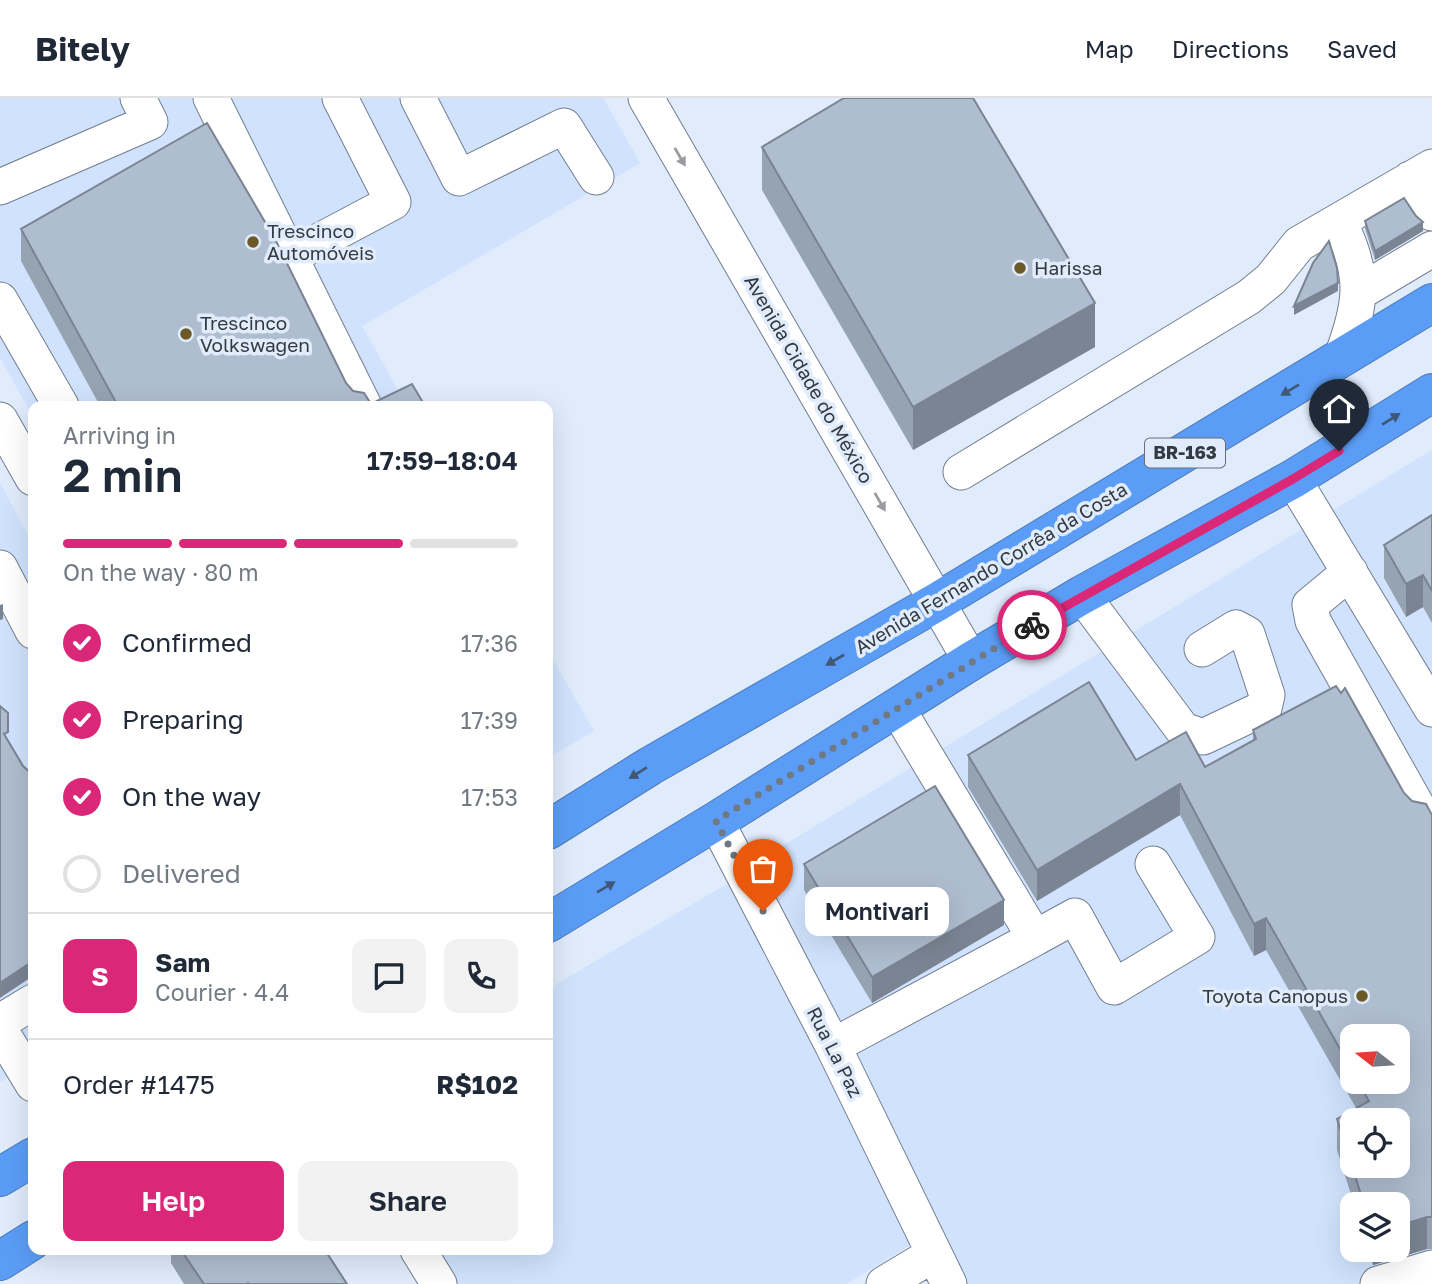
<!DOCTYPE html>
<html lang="en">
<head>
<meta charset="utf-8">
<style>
  body { margin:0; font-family:"Golos Text",sans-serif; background:#f2f2f3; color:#1f2937; height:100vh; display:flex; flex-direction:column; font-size:26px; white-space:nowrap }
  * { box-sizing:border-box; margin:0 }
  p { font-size:23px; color:#747a83 }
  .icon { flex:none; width:38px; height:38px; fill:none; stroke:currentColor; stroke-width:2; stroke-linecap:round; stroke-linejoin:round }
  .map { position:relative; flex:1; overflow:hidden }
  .panel { position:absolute; left:28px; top:303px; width:525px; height:854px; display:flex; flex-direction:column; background:#fff; border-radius:14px; box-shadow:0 7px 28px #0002 }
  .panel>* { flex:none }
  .needle { width:46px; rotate:287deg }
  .buttons { position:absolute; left:1340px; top:926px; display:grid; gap:14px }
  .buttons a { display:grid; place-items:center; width:70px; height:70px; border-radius:14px; background:#fff; box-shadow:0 7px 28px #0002; font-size:35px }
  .pin { position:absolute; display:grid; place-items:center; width:60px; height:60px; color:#fff; margin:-72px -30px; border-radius:50% 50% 50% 0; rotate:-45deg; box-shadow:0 0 7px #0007 }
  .pin .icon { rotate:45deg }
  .courier { position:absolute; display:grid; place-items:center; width:70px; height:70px; margin:-35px; border:5px solid #db2777; border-radius:50%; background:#fff; color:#222; box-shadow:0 2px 9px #0007 }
  .bubble { position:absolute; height:49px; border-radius:14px; background:#fff; box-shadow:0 7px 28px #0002; font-size:23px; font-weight:600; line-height:49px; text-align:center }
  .head em { font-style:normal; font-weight:600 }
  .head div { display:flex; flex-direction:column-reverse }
  .head { display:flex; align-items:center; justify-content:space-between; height:119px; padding:0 35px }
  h1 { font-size:46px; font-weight:600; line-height:52px }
  .bar { display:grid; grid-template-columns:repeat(4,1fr); gap:10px 7px; align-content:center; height:84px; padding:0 35px }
  .bar i { height:9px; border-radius:5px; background:#e0e1e3 }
  .bar .on { background:#db2777 }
  .bar p { grid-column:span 4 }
  .line { display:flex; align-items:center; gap:18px; padding:0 35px; border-top:2px solid #e0e1e3 }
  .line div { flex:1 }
  .round { display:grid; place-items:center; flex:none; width:74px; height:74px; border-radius:14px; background:#f2f2f3 }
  ol { padding:0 35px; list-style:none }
  li { display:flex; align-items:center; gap:21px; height:77px }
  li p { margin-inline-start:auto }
  li .icon { padding:7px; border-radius:50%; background:#db2777; color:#fff; stroke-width:4 }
  li:last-child { color:#747a83 }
  li i { width:38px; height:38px; border:4px solid #e0e1e3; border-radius:50% }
  .action { display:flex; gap:14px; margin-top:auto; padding:14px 35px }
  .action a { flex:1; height:80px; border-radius:14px; background:#db2777; color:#fff; font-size:28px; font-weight:600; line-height:80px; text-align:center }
  .action a+a { background:#f2f2f3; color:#1f2937 }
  header { display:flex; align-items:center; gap:42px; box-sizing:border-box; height:98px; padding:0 35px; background:#fff; border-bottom:2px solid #e0e1e3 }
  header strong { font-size:33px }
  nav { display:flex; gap:38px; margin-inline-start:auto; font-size:24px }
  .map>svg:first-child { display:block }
  .built { fill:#d0e2fd; fill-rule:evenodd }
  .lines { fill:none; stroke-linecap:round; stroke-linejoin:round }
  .minor-casing { stroke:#717e90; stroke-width:37 }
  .highway-casing { stroke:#4d7ab7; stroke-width:40 }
  .minor { stroke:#fff; stroke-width:35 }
  .highway { stroke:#5b9df6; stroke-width:38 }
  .wall { fill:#96a3b3; fill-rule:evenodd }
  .shaded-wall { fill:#7a8492 }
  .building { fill:#afbdd0; stroke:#7a8492; stroke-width:2; fill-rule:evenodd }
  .oneway { fill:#9a9ca0 }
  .oneway2 { fill:#405878 }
  .done { stroke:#707883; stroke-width:7; stroke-dasharray:0 12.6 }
  .route { stroke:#db2777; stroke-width:9 }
  .poi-dot { fill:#6c5928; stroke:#e0ebfb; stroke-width:2.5 }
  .labels { text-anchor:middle; stroke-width:7; stroke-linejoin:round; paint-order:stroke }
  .shield { fill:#e0ebfb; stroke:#686f7a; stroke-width:2 }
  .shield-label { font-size:18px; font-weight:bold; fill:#343a42 }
  .poi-label { font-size:19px; fill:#343a42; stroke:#e0ebfb; text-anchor:start }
  .street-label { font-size:19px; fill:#343a42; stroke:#e0ebfb }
</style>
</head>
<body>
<header>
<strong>Bitely</strong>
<nav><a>Map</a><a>Directions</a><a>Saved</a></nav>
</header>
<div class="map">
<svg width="1432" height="1186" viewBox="0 0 1432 1186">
  <rect width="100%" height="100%" fill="#e0ebfb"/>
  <path class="built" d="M0 0H603L640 65 362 228 407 308H33V318L0 260Z
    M1432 352V1179L1409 1186H966L758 763ZM1353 938H1398V984H1353ZM1353 1022H1398V1068H1353ZM1353 1106H1398V1152H1353Z
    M0 385 33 446V965L0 984Z
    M548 553 594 633 548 660Z
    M742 777 920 1141 846 1186H456L435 1152H548V891Z"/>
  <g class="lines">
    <g class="minor-casing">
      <path id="minor" d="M211 0 364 308
        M418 0 459 80 564 28 596 79
        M646 0 971 563
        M1410 81 1432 115
        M0 89 150 24 138 0
        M1339 124C1366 177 1362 206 1341 261
        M291 158 393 104 340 0
        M1358 195 1432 151
        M0 202 61 308
        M0 322 33 380
        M961 374 1249 199 1271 181 1299 146 1432 69
        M1293 381 1432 611
        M0 470 33 533
        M1350 474 1310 507 1313 523 1422 717 1432 718
        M1082 497 1183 632 1203 639 1264 610 1267 597 1247 536 1236 530 1202 551
        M716 723 833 948 949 1186
        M1035 840 1075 818 1114 889 1197 839 1153 766
        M0 924 33 904
        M0 932 33 986
        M833 948 1035 840 897 610
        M418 1152 439 1186
        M884 1186 934 1156
        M1378 1186 1432 1170"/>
    </g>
    <g class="highway-casing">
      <path id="highway" d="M548 732 650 668 937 504 1432 205
        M548 825 716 723 971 563 1082 497 1293 381 1432 295
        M0 1079 33 1059
        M0 1163 33 1142"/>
    </g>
    <use href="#minor" class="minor"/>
    <use href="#highway" class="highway"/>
  </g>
  <path class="wall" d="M762 49 1095 249 913 352 762 92Z
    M1416 118 1423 133 1375 162 1365 131V123Z
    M21 131 346 285 353 293 371 306 425 308H100L21 163Z
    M1432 417V525L1423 509 1406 519 1384 480V447Z
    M1253 632 1404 695 1412 703 1432 717V1151H1427L1373 1167 1368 1152H1398V1106H1354L1337 1052V1021L1356 1010 1266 852 1254 858 1180 717 1037 803 968 689V657L1205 669 1253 642ZM1353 938 1398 984H1353Z
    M804 766 1004 827 872 905 804 792Z
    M171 1152H325L347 1186H184L171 1165Z"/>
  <path class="shaded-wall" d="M1423 124V133L1375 162V153Z
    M1338 185V193L1294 217V208Z
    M1095 205V249L913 352V309Z
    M1423 477V509L1406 519V486Z
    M3 506V521L0 522V507Z
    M1180 686V717L1037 803V772Z
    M1004 802V827L872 905V879Z
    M1266 820V852L1254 858V826Z
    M33 863V878L0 900V885Z
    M549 1006V1039L548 1040V1007Z
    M1427 1119V1151L1373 1167V1152H1398V1128Z"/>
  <path class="building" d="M844 0H973L1095 205 913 309 762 49Z
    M207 25 275 141 346 285 353 293 364 295 371 306 412 286 425 308H118L21 131Z
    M1404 100 1416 118 1423 124 1375 153 1365 123Z
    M1329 143 1337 170 1338 185 1294 208 1313 165Z
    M1432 417V493L1423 477 1406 486 1384 447Z
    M1089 584 1136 662 1186 634 1205 669 1256 641 1253 632 1336 588 1341 595 1345 590 1404 695 1412 703 1426 706 1432 717V1119H1427L1398 1128V1106H1364L1337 1021 1369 1003 1358 984H1398V938H1353V974L1266 820 1254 826 1180 686 1037 772 968 657ZM1353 1022H1398V1068H1353Z
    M0 608 8 615V634L4 636 23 668 33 677V863L0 885Z
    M935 688 1004 802 872 879 804 766Z
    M181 1152H325L347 1186H249L248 1185 247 1186H204Z"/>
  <defs><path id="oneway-solid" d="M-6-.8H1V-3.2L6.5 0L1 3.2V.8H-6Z" transform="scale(1.75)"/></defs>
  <g class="oneway">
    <use href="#oneway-solid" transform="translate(680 59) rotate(60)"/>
    <use href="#oneway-solid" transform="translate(880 404) rotate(60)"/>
  </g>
  <g class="oneway2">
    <use href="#oneway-solid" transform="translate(1290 292) rotate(149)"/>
    <use href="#oneway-solid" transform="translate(1391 321) rotate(-32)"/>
    <use href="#oneway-solid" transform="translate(835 562) rotate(150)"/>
    <use href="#oneway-solid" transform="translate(638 675) rotate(148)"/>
    <use href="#oneway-solid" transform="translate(606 789) rotate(-31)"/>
  </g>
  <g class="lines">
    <path class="done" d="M763 813 716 723 1032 527"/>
    <path class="route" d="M1032 527 1293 381 1339 353"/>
  </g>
  <g class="poi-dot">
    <circle cx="253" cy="144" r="7"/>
    <circle cx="1020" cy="170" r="7"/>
    <circle cx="186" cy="236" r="7"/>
    <circle cx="1362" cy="898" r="7"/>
  </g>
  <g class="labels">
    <rect class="shield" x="1145" y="340.5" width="80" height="29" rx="5"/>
    <g class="shield-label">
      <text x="1185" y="361">BR-163</text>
    </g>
    <g class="poi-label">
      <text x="267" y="140">Trescinco<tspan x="267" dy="22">Automóveis</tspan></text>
      <text x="1034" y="177">Harissa</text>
      <text x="200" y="232">Trescinco<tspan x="200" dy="22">Volkswagen</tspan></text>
      <text x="1348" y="905" text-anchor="end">Toyota Canopus</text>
    </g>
    <g class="street-label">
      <text transform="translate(809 281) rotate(60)" y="7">Avenida Cidade do México</text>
      <text transform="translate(991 470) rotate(-31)" y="7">Avenida Fernando Corrêa da Costa</text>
      <text transform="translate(835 954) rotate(63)" y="7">Rua La Paz</text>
    </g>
  </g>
</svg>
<div class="buttons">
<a><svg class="needle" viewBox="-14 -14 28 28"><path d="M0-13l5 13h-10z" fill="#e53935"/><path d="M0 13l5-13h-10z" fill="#747a83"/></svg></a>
<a><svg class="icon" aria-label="locate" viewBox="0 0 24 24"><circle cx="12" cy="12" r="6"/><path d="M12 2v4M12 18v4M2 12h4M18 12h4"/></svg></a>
<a><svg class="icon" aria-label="layers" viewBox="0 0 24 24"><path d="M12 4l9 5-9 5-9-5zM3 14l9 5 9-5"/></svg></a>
</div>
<div class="pin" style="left:763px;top:813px;background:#ea580c"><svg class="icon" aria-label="bag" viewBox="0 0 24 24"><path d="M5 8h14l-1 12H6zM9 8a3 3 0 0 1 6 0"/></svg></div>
<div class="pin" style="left:1339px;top:353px;background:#1f2937"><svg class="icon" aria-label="home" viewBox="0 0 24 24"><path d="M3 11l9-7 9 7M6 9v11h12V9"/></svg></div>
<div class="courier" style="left:1032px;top:527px"><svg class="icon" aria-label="bike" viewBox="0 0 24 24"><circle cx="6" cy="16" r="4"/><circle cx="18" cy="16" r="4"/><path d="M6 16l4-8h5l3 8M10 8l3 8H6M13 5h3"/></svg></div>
<div class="bubble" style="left:805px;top:789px;width:144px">Montivari</div>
<section class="panel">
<div class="head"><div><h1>2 min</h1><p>Arriving in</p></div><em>17:59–18:04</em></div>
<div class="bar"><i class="on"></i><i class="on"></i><i class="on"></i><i></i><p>On the way · 80 m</p></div>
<ol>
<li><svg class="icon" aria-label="check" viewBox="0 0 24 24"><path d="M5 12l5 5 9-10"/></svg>Confirmed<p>17:36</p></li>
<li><svg class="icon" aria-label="check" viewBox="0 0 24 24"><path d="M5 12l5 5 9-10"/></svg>Preparing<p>17:39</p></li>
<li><svg class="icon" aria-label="check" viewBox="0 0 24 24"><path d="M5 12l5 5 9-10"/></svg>On the way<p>17:53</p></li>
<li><i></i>Delivered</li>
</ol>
<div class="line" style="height:126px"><b class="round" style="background:#db2777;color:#fff">S</b><div><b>Sam</b><p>Courier · 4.4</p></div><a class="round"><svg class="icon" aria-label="chat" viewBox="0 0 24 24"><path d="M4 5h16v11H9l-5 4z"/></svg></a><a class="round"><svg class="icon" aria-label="phone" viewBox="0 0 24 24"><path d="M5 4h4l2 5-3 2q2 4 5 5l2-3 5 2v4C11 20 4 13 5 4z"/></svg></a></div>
<div class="line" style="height:91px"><div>Order #1475</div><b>R$102</b></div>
<div class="action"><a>Help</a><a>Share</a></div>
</section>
</div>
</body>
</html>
